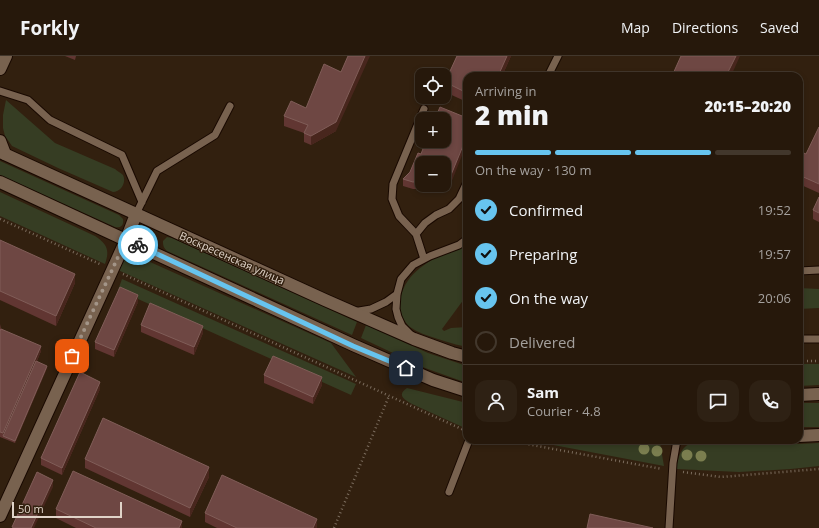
<!DOCTYPE html>
<html lang="en">
<head>
<meta charset="utf-8">
<style>
  body { margin:0; font-family:"Open Sans",sans-serif; background:#2e2114; color:#f1f3f6; height:100vh; display:flex; flex-direction:column; font-size:15px; white-space:nowrap }
  * { box-sizing:border-box; margin:0 }
  p { font-size:13px; color:#a4a09d }
  .icon { flex:none; width:22px; height:22px; fill:none; stroke:currentColor; stroke-width:2; stroke-linecap:round; stroke-linejoin:round }
  .map { position:relative; flex:1; overflow:hidden }
  .side { position:absolute; left:463px; top:16px; width:340px; height:372px; display:flex; flex-direction:column; background:#26180b; border-radius:12px; box-shadow:0 2px 6px #0003,0 0 0 1px #42372c }
  .side>* { flex:none }
  .fabs { position:absolute; left:415px; top:12px; display:grid; gap:8px }
  .fabs a { display:grid; place-items:center; width:36px; height:36px; border-radius:8px; background:#26180b; box-shadow:0 2px 6px #0003,0 0 0 1px #42372c; font-size:20px }
  .scale { position:absolute; left:12px; bottom:10px; width:110px; box-sizing:border-box; padding-left:4px; border:2px solid #e0d4c9; border-top:0; font-size:11px; line-height:14px; white-space:nowrap; color:#e0d4c9; -webkit-text-stroke:3px #32200f; paint-order:stroke }
  .pin { position:absolute; display:grid; place-items:center; width:34px; height:34px; color:#fff; margin:-17px; border-radius:8px; box-shadow:0 2px 6px #0006 }
  .courier { position:absolute; display:grid; place-items:center; width:40px; height:40px; margin:-20px; border:3px solid #67c4ef; border-radius:50%; background:#fff; color:#222; box-shadow:0 1px 5px #0007 }
  .headline em { font-style:normal; font-weight:800 }
  .headline div { display:flex; flex-direction:column-reverse }
  .headline { display:flex; align-items:center; justify-content:space-between; height:68px; padding:0 12px }
  h1 { font-size:26px; font-weight:800; line-height:30px }
  .bar { display:grid; grid-template-columns:repeat(4,1fr); gap:6px 4px; align-content:center; height:48px; padding:0 12px }
  .bar i { height:5px; border-radius:3px; background:#42372c }
  .bar .active { background:#67c4ef }
  .bar p { grid-column:span 4 }
  .line { display:flex; align-items:center; gap:10px; padding:0 12px; border-top:1px solid #42372c }
  .line div { flex:1 }
  .round { display:grid; place-items:center; flex:none; width:42px; height:42px; border-radius:12px; background:#2e2114 }
  ol { padding:0 12px; list-style:none }
  li { display:flex; align-items:center; gap:12px; height:44px }
  li p { margin-inline-start:auto }
  li .icon { padding:4px; border-radius:50%; background:#67c4ef; color:#111; stroke-width:4 }
  li:last-child { color:#a4a09d }
  li i { width:22px; height:22px; border:2px solid #42372c; border-radius:50% }
  header { display:flex; align-items:center; gap:24px; box-sizing:border-box; height:56px; padding:0 20px; background:#26180b; border-bottom:1px solid #42372c }
  header strong { font-size:19px }
  nav { display:flex; gap:22px; margin-inline-start:auto; font-size:14px }
  .map>svg:first-child { display:block }
  .grass { fill:#363d23 }
  .lines { fill:none; stroke-linecap:round; stroke-linejoin:round }
  .service-casing { stroke:#190900; stroke-width:9 }
  .minor-casing { stroke:#190900; stroke-width:14 }
  .secondary-casing { stroke:#190900; stroke-width:14 }
  .path { stroke:#7b6c5d; stroke-width:2.5; stroke-dasharray:1 3; stroke-linecap:butt }
  .service { stroke:#78624f; stroke-width:7 }
  .minor { stroke:#78624f; stroke-width:12 }
  .secondary { stroke:#78624f; stroke-width:12 }
  .tree { fill:#7b7e4f }
  .wall { fill:#613632 }
  .shaded-wall { fill:#48261d }
  .building { fill:#6e4743; stroke:#805d58 }
  .done { stroke:#a39588; stroke-width:4; stroke-dasharray:0 7.2 }
  .route { stroke:#67c4ef; stroke-width:5 }
  .labels { text-anchor:middle; stroke-width:3; stroke-linejoin:round; paint-order:stroke }
  .street-label { font-size:11px; fill:#e0d4c9; stroke:#32200f }
</style>
</head>
<body>
<header>
<strong>Forkly</strong>
<nav><a>Map</a><a>Directions</a><a>Saved</a></nav>
</header>
<div class="map">
<svg width="819" height="472" viewBox="0 0 819 472">
  <rect width="100%" height="100%" fill="#32200f"/>
  <path class="grass" d="M6 44 55 87 115 113C117 115 121 117 123 119 127 127 120 136 113 136L58 112 12 90 5 80 3 72V59Z
    M0 105 119 159 123 163C124 169 121 172 115 171L0 119Z
    M0 136 95 180C107 188 110 194 105 208L0 160Z
    M167 181 172 182 357 266 352 279 167 195C163 191 163 189 163 185Z
    M467 187V239L442 273 444 275 451 272 467 271V291C452 288 438 283 423 278 419 276 414 274 410 271 404 266 400 257 400 250 400 214 440 199 467 187Z
    M134 201H139L331 287 356 321 118 214 124 204Z
    M122 223 356 328 351 339 118 234Z
    M799 232 819 233V252L799 253Z
    M366 269 428 297 467 310V327L425 312 361 282Z
    M799 308H819V329L799 330Z
    M407 332 467 347V373L412 348C405 344 396 339 407 332Z
    M799 347H819V371H799Z
    M527 384H658L660 387 664 410Z
    M691 387 798 388 819 387V410L791 413 739 416 676 413C679 401 679 393 691 387Z"/>
  <g class="lines">
    <g class="service-casing">
      <path id="service" d="M548 20 558 0
        M0 35 28 44 50 64 122 99 142 146
        M424 53 393 128 392 143 399 160 416 178 424 203
        M136 158 157 115 215 79 230 50
        M416 178 425 167 436 159 449 153 459 143 467 126
        M799 215 819 214
        M353 256 371 253 386 246 397 238
        M411 279 402 270 398 261 396 253 397 238 401 223 413 209 430 200 459 189 467 183
        M799 283H819
        M449 436 469 384
        M669 472 673 407 677 384"/>
    </g>
    <g class="minor-casing">
      <path id="minor" d="M0 13 6 0
        M0 85 5 98
        M0 460 126 184"/>
    </g>
    <g class="secondary-casing">
      <path id="secondary" d="M0 96 325 244 414 283 452 297 467 301
        M0 126 353 289 433 324 467 335
        M126 184 136 158
        M799 339 819 338
        M799 380 819 379"/>
    </g>
    <path class="path" d="M0 163 102 209
      M123 218 466 375
      M799 305H819
      M505 384 662 413
      M683 416 721 421 819 413
      M334 472 389 340"/>
    <use href="#service" class="service"/>
    <use href="#minor" class="minor"/>
    <use href="#secondary" class="secondary"/>
  </g>
  <g class="tree">
    <circle cx="644" cy="393" r="5.5"/>
    <circle cx="657" cy="395" r="5.5"/>
    <circle cx="687" cy="399" r="5.5"/>
    <circle cx="701" cy="400" r="5.5"/>
  </g>
  <path class="wall" d="M65 0H76L75 4Z
    M457 0H511L502 20H467V46L445 36V26Z
    M341 16 336 75 311 89 304 86V77L284 70V60L306 52Z
    M467 62 451 127 444 124V107H422V129H432L425 133H413L403 130V123L410 116 421 98Z
    M819 71V137L799 128V95L806 98Z
    M819 141V166L813 163V154Z
    M0 184 75 227 56 270 0 244Z
    M138 246 114 301 95 293V286Z
    M0 268 1 273 41 295 37 305 47 312 15 387 0 381Z
    M141 269 203 277 194 299 141 276Z
    M264 319 322 329 313 348 264 327Z
    M100 333 62 419 41 409V402Z
    M85 403 209 421 190 461 85 412Z
    M56 453 182 472H76L56 462Z
    M205 457 317 472H217L205 466Z"/>
  <path class="shaded-wall" d="M365 0H370L336 75 311 89V80Z
    M507 0H511L502 20H498Z
    M736 0H740L731 20H726Z
    M467 80V87L451 127V119Z
    M800 83V93L799 94V85Z
    M425 129H432L425 133Z
    M75 218V227L56 270V260Z
    M138 239V246L114 301V294Z
    M203 270V277L194 299V291Z
    M41 290V295L4 380H3V382V377Z
    M47 310V312L15 387V385Z
    M322 321V329L313 348V341Z
    M100 326V333L62 419V412Z
    M209 411V421L190 461V452Z
    M53 424V431L34 472H31Z
    M317 463V472H313Z
    M182 465V472H179Z"/>
  <path class="building" d="M348 0H365L336 66 311 80 304 77 308 69 284 60 291 45 306 52 324 8 341 16Z
    M457 0H507L498 20H467V37L445 26Z
    M681 0H736L726 20H672Z
    M753 16 763 20H751Z
    M440 51 467 62V80L451 119 444 117V107H422V125L413 126 403 123 410 116 418 97 421 98 426 85H444V63H435Z
    M819 71V128L799 119V95L806 98Z
    M819 141V157L813 154Z
    M0 184 75 218 56 260 0 235Z
    M120 231 138 239 114 294 95 286Z
    M150 247 203 270 194 291 141 269Z
    M1 273 41 290 3 377 0 376V275Z
    M273 300 322 321 313 341 264 319Z
    M36 305 47 310 15 385 3 380Z
    M80 316 100 326 62 412 41 402Z
    M103 362 209 411 190 452 85 403Z
    M73 415 182 465 179 472H96L56 453Z
    M37 416 53 424 31 472H14L12 471Z
    M222 419 317 463 313 472H237L205 457Z
    M590 458 653 472H587Z"/>
  <g class="lines">
    <path class="done" d="M72 300 126 184 138 189"/>
    <path class="route" d="M138 189 353 290 406 312"/>
  </g>
  <g class="labels">
    <g class="street-label">
      <text transform="translate(232 202) rotate(24)" y="4">Воскресенская улица</text>
    </g>
  </g>
</svg>
<div class="fabs">
<a><svg class="icon" aria-label="locate" viewBox="0 0 24 24"><circle cx="12" cy="12" r="6"/><path d="M12 2v4M12 18v4M2 12h4M18 12h4"/></svg></a>
<a>+</a>
<a>−</a>
</div>
<div class="scale">50 m</div>
<div class="pin" style="left:72px;top:300px;background:#ea580c"><svg class="icon" aria-label="bag" viewBox="0 0 24 24"><path d="M5 8h14l-1 12H6zM9 8a3 3 0 0 1 6 0"/></svg></div>
<div class="pin" style="left:406px;top:312px;background:#1f2937"><svg class="icon" aria-label="home" viewBox="0 0 24 24"><path d="M3 11l9-7 9 7M6 9v11h12V9"/></svg></div>
<div class="courier" style="left:138px;top:189px"><svg class="icon" aria-label="bike" viewBox="0 0 24 24"><circle cx="6" cy="16" r="4"/><circle cx="18" cy="16" r="4"/><path d="M6 16l4-8h5l3 8M10 8l3 8H6M13 5h3"/></svg></div>
<section class="side">
<div class="headline"><div><h1>2 min</h1><p>Arriving in</p></div><em>20:15–20:20</em></div>
<div class="bar"><i class="active"></i><i class="active"></i><i class="active"></i><i></i><p>On the way · 130 m</p></div>
<ol>
<li><svg class="icon" aria-label="check" viewBox="0 0 24 24"><path d="M5 12l5 5 9-10"/></svg>Confirmed<p>19:52</p></li>
<li><svg class="icon" aria-label="check" viewBox="0 0 24 24"><path d="M5 12l5 5 9-10"/></svg>Preparing<p>19:57</p></li>
<li><svg class="icon" aria-label="check" viewBox="0 0 24 24"><path d="M5 12l5 5 9-10"/></svg>On the way<p>20:06</p></li>
<li><i></i>Delivered</li>
</ol>
<div class="line" style="height:72px"><a class="round"><svg class="icon" aria-label="person" viewBox="0 0 24 24"><circle cx="12" cy="8" r="4"/><path d="M4 21q1-7 8-7t8 7"/></svg></a><div><b>Sam</b><p>Courier · 4.8</p></div><a class="round"><svg class="icon" aria-label="chat" viewBox="0 0 24 24"><path d="M4 5h16v11H9l-5 4z"/></svg></a><a class="round"><svg class="icon" aria-label="phone" viewBox="0 0 24 24"><path d="M5 4h4l2 5-3 2q2 4 5 5l2-3 5 2v4C11 20 4 13 5 4z"/></svg></a></div>
</section>
</div>
</body>
</html>
